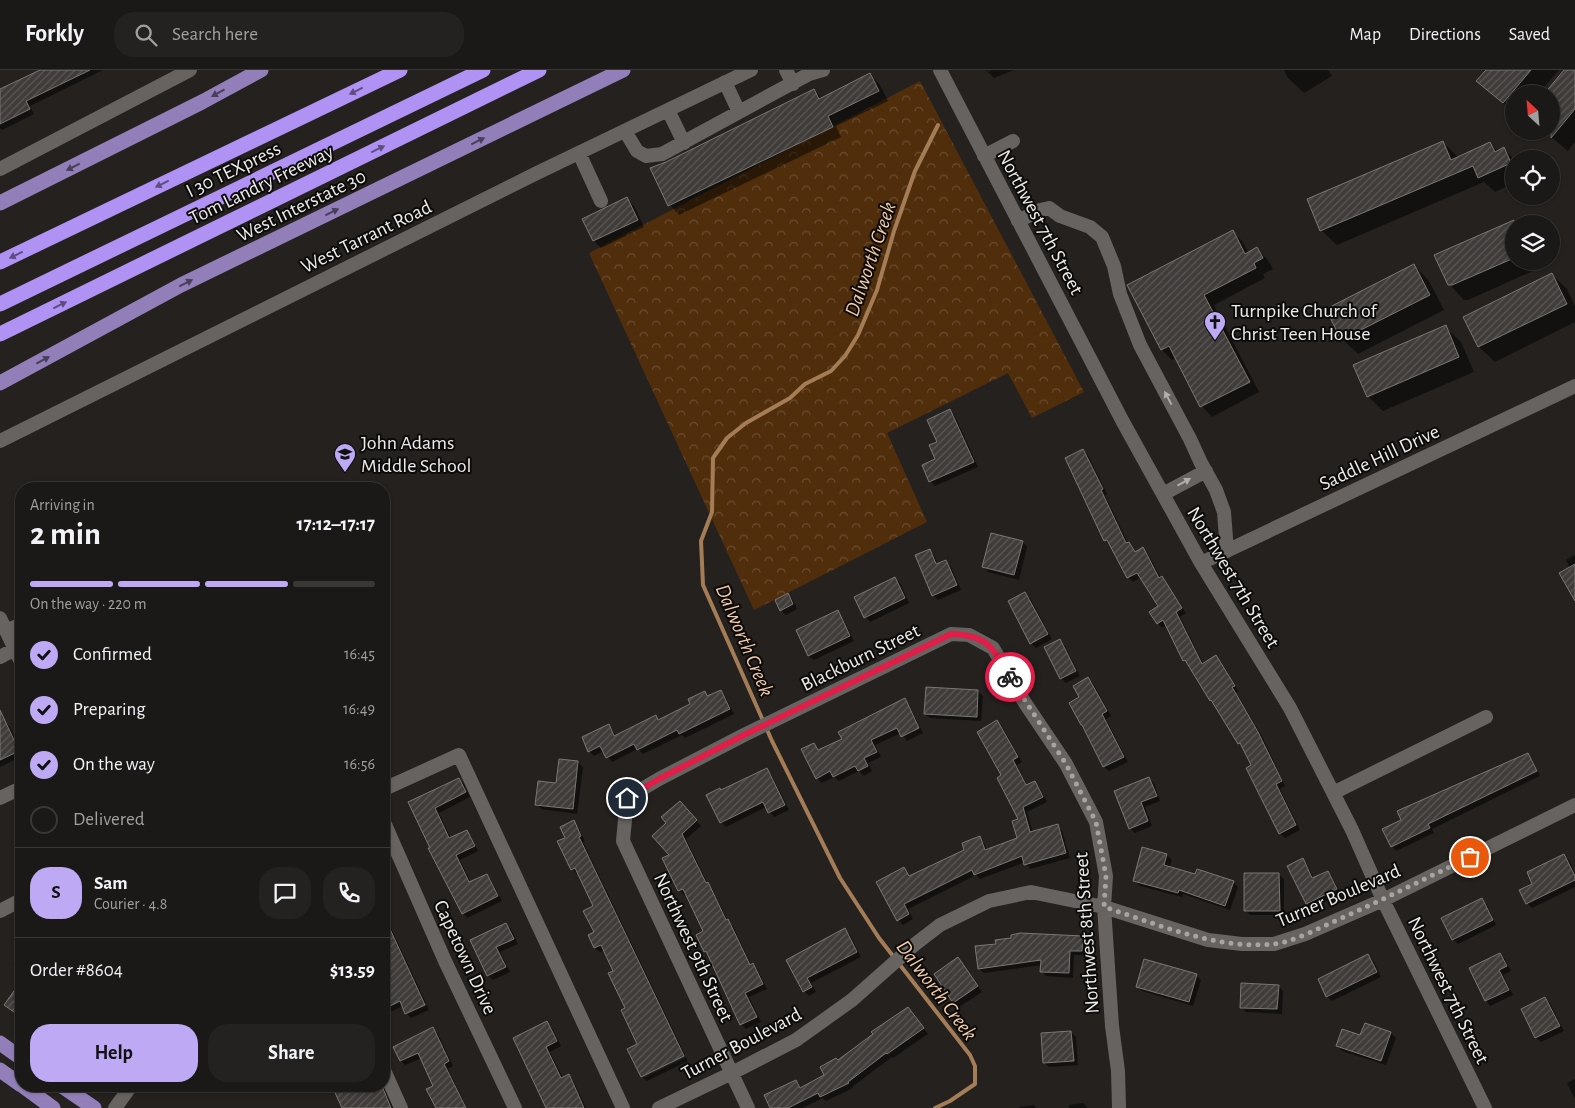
<!DOCTYPE html>
<html lang="en">
<head>
<meta charset="utf-8">
<style>
  body { margin:0; font-family:"Alegreya Sans",sans-serif; background:#242220; color:#f1f3f6; height:100vh; display:flex; flex-direction:column; font-size:19px; white-space:nowrap }
  * { box-sizing:border-box; margin:0 }
  p { font-size:16px; color:#a0a0a1 }
  .icon { flex:none; width:28px; height:28px; fill:none; stroke:currentColor; stroke-width:2; stroke-linecap:round; stroke-linejoin:round }
  .map { position:relative; flex:1; overflow:hidden }
  .drawer { position:absolute; left:15px; top:412px; width:375px; height:610px; display:flex; flex-direction:column; background:#1b1917; border-radius:20px; box-shadow:0 1px 4px #0004,0 0 0 1px #393836 }
  .drawer>* { flex:none }
  .needle { width:32px; rotate:334deg }
  .tools { position:absolute; left:1505px; top:15px; display:grid; gap:10px }
  .tools a { display:grid; place-items:center; width:55px; height:55px; border-radius:50%; background:#1b1917; box-shadow:0 1px 4px #0004,0 0 0 1px #393836; font-size:25px }
  .pin { position:absolute; display:grid; place-items:center; width:42px; height:42px; color:#fff; margin:-21px; border:2px solid #fff; border-radius:50%; box-shadow:0 1px 5px #0007 }
  .courier { position:absolute; display:grid; place-items:center; width:50px; height:50px; margin:-25px; border:4px solid #e11d48; border-radius:50%; background:#fff; color:#222; box-shadow:0 1px 6px #0007 }
  .head em { font-style:normal; font-weight:700 }
  .head div { display:flex; flex-direction:column-reverse }
  .head { display:flex; align-items:center; justify-content:space-between; height:85px; padding:0 15px }
  h1 { font-size:32px; font-weight:700; line-height:38px }
  .bar { display:grid; grid-template-columns:repeat(4,1fr); gap:8px 5px; align-content:center; height:60px; padding:0 15px }
  .bar i { height:6px; border-radius:4px; background:#393836 }
  .bar .active { background:#bea9f5 }
  .bar p { grid-column:span 4 }
  .line { display:flex; align-items:center; gap:12px; padding:0 15px; border-top:1px solid #393836 }
  .line div { flex:1 }
  .round { display:grid; place-items:center; flex:none; width:52px; height:52px; border-radius:20px; background:#242220 }
  ol { padding:0 15px; list-style:none }
  li { display:flex; align-items:center; gap:15px; height:55px }
  li p { margin-inline-start:auto }
  li .icon { padding:5px; border-radius:50%; background:#bea9f5; color:#111; stroke-width:4 }
  li:last-child { color:#a0a0a1 }
  li i { width:28px; height:28px; border:2px solid #393836; border-radius:50% }
  .action { display:flex; gap:10px; margin-top:auto; padding:10px 15px }
  .action a { flex:1; height:58px; border-radius:20px; background:#bea9f5; color:#111; font-size:20px; font-weight:700; line-height:58px; text-align:center }
  .action a+a { background:#242220; color:#f1f3f6 }
  header { display:flex; align-items:center; gap:30px; box-sizing:border-box; height:70px; padding:0 25px; background:#1b1917; border-bottom:1px solid #393836 }
  header strong { font-size:24px }
  nav { display:flex; gap:28px; margin-inline-start:auto; font-size:18px }
  .search { width:350px; height:45px; background:#242220; display:flex; align-items:center; gap:12px; box-sizing:border-box; padding:0 18px; border-radius:20px; color:#a0a0a1; font-size:19px }
  .map>svg:first-child { display:block }
  .forest { fill:url(#forest-crowns) }
  .shadow { fill:#0007 }
  .lines { fill:none; stroke-linecap:round; stroke-linejoin:round }
  .stream { stroke:#a47d57; stroke-width:4 }
  .building { fill:url(#building-hatch); stroke:#7b7774 }
  .minor { stroke:#666361; stroke-width:14 }
  .major { stroke:#927fba; stroke-width:15 }
  .highway { stroke:#b092f5; stroke-width:15 }
  .oneway { fill:#5e4e80 }
  .oneway2 { fill:#483f59 }
  .oneway3 { fill:#b1aead }
  .done { stroke:#a7a5a4; stroke-width:5; stroke-dasharray:0 9 }
  .route { stroke:#e11d48; stroke-width:6 }
  .labels { text-anchor:middle; stroke-width:4; stroke-linejoin:round; paint-order:stroke }
  .street-label { font-size:20px; fill:#eeeceb; stroke:#0c0b0a }
  .poi-label { font-size:20px; fill:#eeeceb; stroke:#0c0b0a; text-anchor:start }
  .water-label { font-size:21px; font-style:italic; fill:#f2cbab; stroke:#0c0b0a }
</style>
</head>
<body>
<header>
<strong>Forkly</strong>
<div class="search"><svg class="icon" aria-label="search" viewBox="0 0 24 24"><circle cx="10" cy="10" r="6"/><path d="M15 15l6 6"/></svg>Search here</div>
<nav><a>Map</a><a>Directions</a><a>Saved</a></nav>
</header>
<div class="map">
<svg width="1575" height="1038" viewBox="0 0 1575 1038">
  <defs>
    <pattern id="forest-crowns" width="20" height="18" patternUnits="userSpaceOnUse" patternTransform="scale(1.25)"><rect width="20" height="18" fill="#502e0c"/><path d="M2 6a3 3 0 1 1 6 0M12 15a3 3 0 1 1 6 0" fill="none" stroke="#6a4c30"/></pattern>
    <pattern id="building-hatch" width="6" height="6" patternUnits="userSpaceOnUse" patternTransform="scale(1.25)"><rect width="6" height="6" fill="#3f3c3a"/><path d="M-1 1l2-2M0 6l6-6M5 7l2-2" fill="none" stroke="#5b5857"/></pattern>
  </defs>
  <rect width="100%" height="100%" fill="#24211f"/>
  <path class="forest" d="M920 11 1084 322 1032 348 1008 303 887 363 927 452 754 540 589 183Z"/>
  <path class="shadow" d="M43 0H103L30 36 34 44 2 60 0 58V20Z
    M986 0H988V2L992 0H1014L994 8Z
    M1284 0H1328L1332 6 1304 23 1288 8Z
    M1487 0H1559L1538 24H1514V43L1478 11Z
    M1565 0H1575V72L1568 81 1544 61H1551Z
    M870 5 880 15 888 31 836 56 841 67 679 145 670 135 667 93 814 20 822 28Z
    M1443 72 1459 88 1490 73 1498 82 1504 79 1514 89V113L1495 122 1484 112 1337 175 1321 160Z
    M627 129 634 136 644 157 601 178 594 171 584 150Z
    M1525 147 1532 154H1514V191H1551V188L1553 192 1468 230H1464L1449 214 1436 186Z
    M1233 162 1243 172 1248 183 1257 179 1267 189 1273 199 1263 204 1265 208 1214 235 1259 322 1212 347 1202 336 1176 288 1172 290 1162 280 1129 216Z
    M1414 195 1429 211 1444 240 1358 284 1342 269Z
    M1551 204 1567 219 1575 236V252L1495 292 1479 277 1465 247Z
    M1445 257 1461 272 1474 302 1383 341 1368 326Z
    M950 341 955 346 978 397 935 416 930 411 937 390 938 372Z
    M1083 381 1088 385 1107 424 1105 425 1128 473 1136 483 1143 479 1148 484 1161 508 1166 512 1186 543 1180 547 1204 595 1216 587 1221 592 1238 621 1236 623 1263 668 1285 716 1280 719 1300 760 1285 768 1280 763 1253 696 1243 678 1239 674 1189 595 1184 590 1167 555 1162 558 1158 553 1160 536 1141 507 1133 512 1128 507 1110 475 1105 470Z
    M992 464 1023 472 1027 477 1019 510 988 502 984 497Z
    M929 480 934 485 938 495 946 492 951 497 961 520 938 530 933 525Z
    M1575 485V524L1570 498 1566 490Z
    M895 508 900 513 909 533 870 552 866 547Z
    M1025 523 1030 528 1052 569 1036 578 1031 573Z
    M788 525 793 530 797 539 786 545 781 540Z
    M838 542 842 547 854 571 814 590 809 586 798 561Z
    M1060 571 1065 576 1080 606 1066 613 1061 608Z
    M1088 608 1093 613 1111 646 1106 649 1128 692 1109 701 1104 697 1085 658 1081 627Z
    M721 621 725 626 734 644 685 668 682 665 643 684 638 679 612 692 604 681 594 686 589 681 609 656 616 666 656 647 660 651 692 635 704 623 709 627Z
    M978 621 983 626 981 651 930 648 925 644Z
    M904 630 909 635 923 663 907 671 901 663 875 675 881 687 868 693 872 701 864 706 859 701 839 711 834 707 822 713 817 708 814 674 820 681 844 669Z
    M4 651 9 656 21 681V687L0 697V653Z
    M997 652 1002 657 1022 692 1017 695 1027 716 1034 712 1039 717 1047 732 1027 742 1033 763 1057 756 1062 761 1070 788 1030 799 1025 792 980 809 976 805 908 839 913 849 903 855 898 850 903 798 910 807 966 780 979 768 984 773 987 780 1018 768 1020 750 1003 706Z
    M1527 684 1532 689 1540 706 1432 759 1434 763 1396 781 1392 776Z
    M578 693 583 697 577 744 541 739 537 734Z
    M767 699 771 704 789 740 774 747 766 737 726 757 721 752 722 721Z
    M1149 708 1154 713 1160 731 1145 737 1152 756 1135 763 1130 758Z
    M459 709 464 714 470 727 439 743 451 769 467 761 471 766 478 781 460 790 471 813 487 805 491 810 502 831 467 848 463 843 410 733Z
    M680 733 701 756 686 769 708 814 712 819 728 851 733 856 751 895 757 899 767 919 749 927 761 952 746 959 741 954 709 885 705 881 698 865 705 862 687 824 684 825 679 820 671 785 668 753Z
    M574 752 578 757 585 771 583 772 685 985 642 1007 629 980 639 975 615 901 605 880 600 882 595 878 589 865 595 863V836L579 803 577 804 572 799 567 768Z
    M21 755V772L15 758Z
    M1143 779 1167 785 1172 790 1169 798 1233 812 1238 817 1230 840 1183 824 1182 827 1140 816 1135 811Z
    M1564 785 1569 790 1575 803V817L1532 838 1527 833 1534 814Z
    M1302 790 1307 794 1314 809 1328 802 1332 807 1341 824 1312 838 1307 833Z
    M1279 804 1284 809V845H1250L1245 840Z
    M1482 830 1487 835 1496 855 1458 874 1453 869Z
    M384 843 426 933 407 942V944L403 936 386 944 384 941Z
    M506 855 511 859 518 874 500 882 510 902 493 910 488 906 471 871Z
    M845 860 850 865 861 887 811 913 816 922 809 926 804 921 788 890Z
    M1082 867 1087 872 1086 885H1074L1073 908 1046 906 1041 901 1042 895 984 903 979 898Z
    M21 876V899L13 893 18 886 16 883Z
    M1500 884 1505 889 1511 901 1503 905 1513 925 1490 936 1486 931 1470 899Z
    M1368 885 1373 890 1381 907 1332 931 1327 926Z
    M958 889 982 922 959 937 954 932Z
    M1196 905 1201 910 1193 936 1142 921 1137 916Z
    M1278 916 1283 921 1282 944 1246 942 1241 937Z
    M1545 928 1550 933 1564 961 1541 972 1536 968 1522 940Z
    M427 935 429 940 411 948 407 944Z
    M908 938 928 964 893 988 892 987 852 1017 853 1018 826 1031 823 1028 802 1038H772L796 1011 802 1019 826 1006 838 992Z
    M547 953 552 958 561 976 550 982 563 1008 569 1006 573 1010 586 1038H547L515 968Z
    M1365 955 1391 963 1396 968 1386 995 1342 981 1337 976 1361 967Z
    M433 959 438 964 453 996 448 999 467 1038H437L435 1016 422 988 405 995 401 991Z
    M1071 962 1076 967 1078 995 1049 997 1044 992Z
    M686 987 688 991 647 1011 643 1008Z
    M1575 1009V1029L1567 1013Z
    M333 1016H384L395 1038H343Z
    M1083 1033 1088 1038H1069V1035Z
    M1034 1035 1036 1038H1020L1019 1037Z"/>
  <g class="lines">
    <path class="stream" d="M935 1038 950 1031 975 1014V996L970 985 879 868 840 808 772 671 703 515 701 471 712 442 713 388 727 368 746 353 790 328 805 314 831 301 845 286 858 265 877 220 894 161 915 101 938 55"/>
  </g>
  <path class="building" d="M40 0H90L26 31 30 39 0 54V19Z
    M1486 0H1531L1503 33 1476 11Z
    M1564 0H1575V39L1551 68V24H1544Z
    M870 3 879 21 828 46 833 57 668 136 650 98 666 92 814 19 819 29Z
    M1443 71 1451 90 1490 72 1495 82 1504 77 1511 93 1478 108 1473 96 1320 161 1307 129Z
    M627 127 638 150 593 171 582 149Z
    M1514 150V188L1452 215H1448L1434 185Z
    M1233 160 1245 184 1257 177 1263 188 1254 193 1256 198 1204 225 1250 312 1200 337 1169 276 1161 280 1127 215Z
    M1414 194 1430 225 1341 270 1326 239Z
    M1552 203 1567 234 1478 277 1463 247Z
    M1446 255 1459 287 1367 327 1353 295Z
    M950 339 974 392 929 412 922 395 935 389 929 375 937 372 927 350Z
    M1083 379 1103 419 1101 420 1126 473 1129 472 1135 482 1143 477 1159 508 1162 506 1182 538 1176 542 1202 594 1216 585 1235 616 1232 617 1258 662 1282 711 1276 714 1296 755 1279 764 1246 698 1251 695 1240 673 1238 674 1211 630 1210 631 1185 590 1183 591 1163 550 1157 554 1149 542 1158 536 1137 503 1127 508 1107 470 1104 471 1065 388Z
    M991 463 1023 471 1014 505 982 497Z
    M930 479 936 494 946 490 957 515 932 526 915 485Z
    M1575 494V531L1559 503Z
    M895 507 905 528 864 548 854 527Z
    M1025 522 1048 564 1030 574 1008 531Z
    M788 523 793 534 780 541 775 530Z
    M838 540 850 566 808 586 796 560Z
    M1060 569 1076 601 1060 609 1044 577Z
    M1088 607 1107 641 1102 644 1124 687 1103 697 1082 655H1081L1069 633 1079 627 1073 616Z
    M926 617 978 620 977 647 924 644Z
    M721 620 730 639 679 664 677 660 637 680 634 674 606 688 600 676 588 682 582 667 609 654 614 666 656 645 658 650 690 634 688 629 705 621 707 626Z
    M905 628 919 658 901 667 897 658 871 670 877 682 864 688 868 696 858 701 855 696 833 707 830 701 816 709 801 679 814 673 818 680 842 669 838 662Z
    M0 640 19 681 0 690Z
    M997 650 1018 687 1013 690 1026 715 1035 711 1043 727 1023 737 1030 762 1058 754 1066 783 1024 795 1022 786 974 805 972 800 904 834 909 844 897 851 876 812 904 797 909 806 964 780 962 773 980 766 985 780 1017 768 1012 751 1018 749 997 708 1001 705 977 662Z
    M1528 683 1537 701 1428 754 1430 758 1391 777 1382 759 1401 750 1397 741Z
    M559 689 578 691 573 739 535 735 538 711 556 713Z
    M767 698 785 735 768 743 763 732 720 753 706 725 720 718 721 720Z
    M1149 707 1157 726 1141 732 1148 751 1129 759 1114 721Z
    M459 708 466 722 435 738 449 768 467 760 475 776 456 785 469 812 487 804 498 826 462 844 428 778H430L408 732Z
    M680 731 697 750 682 764 706 813 708 812 726 850 728 849 750 895 753 893 763 914 745 923 757 947 740 955 706 881 704 882 696 865 703 861 683 819 678 821 662 788 669 785 652 766 666 753 661 747Z
    M574 750 581 766 579 767 684 986 641 1007 627 979 637 974 621 940 625 938 608 903 613 901 601 875 594 878 588 865 594 862 583 841 593 836 575 798 571 800 557 771 565 768 560 757Z
    M1142 777 1167 784 1164 795 1195 804 1197 799 1234 811 1225 836 1179 820 1178 823 1133 811Z
    M1564 784 1575 806V810L1526 834 1519 820 1532 814 1527 802Z
    M1303 788 1312 808 1328 801 1337 819 1306 834 1287 796Z
    M1244 803H1279L1280 841H1244Z
    M1482 828 1493 850 1452 870 1441 848Z
    M384 846 425 935 405 944 400 931 384 939Z
    M506 853 514 869 496 877 506 897 487 906 470 870Z
    M845 858 857 882 807 908 812 917 803 922 786 890Z
    M1020 863 1083 866 1082 881H1070L1069 903 1040 902 1041 890 978 899 975 876 996 874 995 870 1011 868V865Z
    M1500 883 1507 896 1499 900 1509 920 1485 931 1469 898Z
    M1368 884 1377 902 1326 927 1318 909Z
    M958 887 978 916 953 933 934 904Z
    M1144 889 1197 904 1189 932 1136 917Z
    M21 911V947L4 935Z
    M1241 913 1279 915 1277 939 1240 938Z
    M1545 927 1560 956 1535 968 1521 939Z
    M908 937 924 958 887 984 886 983 848 1012 849 1013 820 1027 818 1023 788 1038H770L764 1025 796 1010 800 1018 824 1005 820 997 836 988 838 990 873 964 871 962Z
    M547 951 557 971 546 977 561 1008 569 1004 584 1038H546L513 968Z
    M1365 953 1391 962 1381 991 1336 976 1342 959 1360 965Z
    M433 957 449 991 444 994 466 1038H436L426 1019 433 1016 418 983 400 991 393 977Z
    M1071 961 1074 991 1043 993 1041 963Z
    M332 1016H382L391 1038H342Z"/>
  <g class="lines">
    <path class="minor" d="M786 0 793 14
      M940 0 1123 352 1201 493 1290 638 1352 760 1383 830 1485 1038
      M725 12 739 42
      M668 40 684 73
      M625 61 637 81 646 86 662 84 809 4 823 0
      M579 83 601 131
      M984 86 1013 71
      M0 99 190 0
      M1018 151 1040 140 1049 138 1060 146 1090 157 1102 167 1114 196 1120 224 1140 275 1190 369 1201 393 1216 420 1224 442 1227 481
      M0 371 537 103 751 0
      M1163 424 1206 401
      M1201 493 1575 316
      M0 548 21 592
      M6 561 21 554
      M0 587 15 579
      M384 719 459 685 623 1038
      M1333 723 1486 647
      M0 728 21 718
      M384 752 445 891 515 1038
      M0 841 21 830
      M384 1000 401 1038
      M115 1038 131 1016
      M659 1038 732 1003 796 970 852 930 914 875 940 855 989 831 1031 822 1104 837 1208 870 1242 874H1274L1305 864 1383 830 1575 735
      M748 1038 623 771 627 728 659 709 744 665 951 564 969 565 993 578 1025 633 1066 694 1096 752 1106 806 1104 837 1112 956 1118 1001 1119 1038"/>
    <path class="major" d="M0 133 202 32 261 0
      M0 313 181 215 623 0
      M0 973 21 988
      M0 1000 21 1015
      M23 1016 53 1038
      M62 1016 94 1038"/>
    <path class="highway" d="M0 192 400 0
      M0 234 483 0
      M0 264 539 0"/>
  </g>
  <defs><path id="oneway-solid" d="M-6-.8H1V-3.2L6.5 0L1 3.2V.8H-6Z" transform="scale(1.25)"/></defs>
  <g class="oneway">
    <use href="#oneway-solid" transform="translate(356 21) rotate(154)"/>
    <use href="#oneway-solid" transform="translate(378 79) rotate(-26)"/>
    <use href="#oneway-solid" transform="translate(162 114) rotate(154)"/>
    <use href="#oneway-solid" transform="translate(16 185) rotate(154)"/>
    <use href="#oneway-solid" transform="translate(60 235) rotate(-26)"/>
  </g>
  <g class="oneway2">
    <use href="#oneway-solid" transform="translate(218 23) rotate(151)"/>
    <use href="#oneway-solid" transform="translate(478 71) rotate(-26)"/>
    <use href="#oneway-solid" transform="translate(73 97) rotate(153)"/>
    <use href="#oneway-solid" transform="translate(332 142) rotate(-26)"/>
    <use href="#oneway-solid" transform="translate(186 213) rotate(-27)"/>
    <use href="#oneway-solid" transform="translate(43 290) rotate(-28)"/>
  </g>
  <g class="oneway3">
    <use href="#oneway-solid" transform="translate(1168 328) rotate(-118)"/>
    <use href="#oneway-solid" transform="translate(1184 412) rotate(-29)"/>
  </g>
  <g class="lines">
    <path class="done" d="M1010 607 1066 694 1096 752 1106 806 1104 837C1158 854 1216 880 1273 874 1291 873 1317 859 1333 852 1380 831 1425 809 1470 787"/>
    <path class="route" d="M627 728 659 709 744 665 951 564C988 565 993 578 1010 607"/>
  </g>
  <defs>
    <g id="church-pin" transform="scale(1.125)"><path d="M0 17L-7.5 6A9.5 9.5 0 1 1 7.5 6Z" fill="#bea9f5" stroke="#0c0b0a"/><path d="M-1.2-6h2.4v3.5h3.3v2.4h-3.3V6h-2.4V-.1h-3.3v-2.4h3.3Z" fill="#111"/></g>
    <g id="school-pin" transform="scale(1.125)"><path d="M0 17L-7.5 6A9.5 9.5 0 1 1 7.5 6Z" fill="#bea9f5" stroke="#0c0b0a"/><path d="M0-5L7-2L0 1L-7-2ZM-4 1L0 2.5L4 1V4Q0 6-4 4Z" fill="#111"/></g>
  </defs>
  <g fill-rule="evenodd">
    <use href="#church-pin" x="1215" y="252"/>
    <use href="#school-pin" x="345" y="384"/>
  </g>
  <g class="labels">
    <g class="street-label">
      <text transform="translate(233 99) rotate(-26)" y="7">I 30 TEXpress</text>
      <text transform="translate(261 114) rotate(-26)" y="7">Tom Landry Freeway</text>
      <text transform="translate(301 135) rotate(-26)" y="7">West Interstate 30</text>
      <text transform="translate(1041 152) rotate(62)" y="7">Northwest 7th Street</text>
      <text transform="translate(366 166) rotate(-26)" y="7">West Tarrant Road</text>
      <text transform="translate(1379 387) rotate(-25)" y="7">Saddle Hill Drive</text>
      <text transform="translate(1234 507) rotate(59)" y="7">Northwest 7th Street</text>
      <text transform="translate(860 587) rotate(-26)" y="7">Blackburn Street</text>
      <text transform="translate(1338 825) rotate(-23)" y="7">Turner Boulevard</text>
      <text transform="translate(1086 863) rotate(-94)" y="7">Northwest 8th Street</text>
      <text transform="translate(694 877) rotate(65)" y="7">Northwest 9th Street</text>
      <text transform="translate(466 887) rotate(65)" y="7">Capetown Drive</text>
      <text transform="translate(1449 920) rotate(64)" y="7">Northwest 7th Street</text>
      <text transform="translate(741 973) rotate(-28)" y="7">Turner Boulevard</text>
    </g>
    <g class="poi-label">
      <text x="1231" y="247">Turnpike Church of<tspan x="1231" dy="23">Christ Teen House</tspan></text>
      <text x="361" y="379">John Adams<tspan x="361" dy="23">Middle School</tspan></text>
    </g>
    <g class="water-label">
      <text transform="translate(870 189) rotate(-71)" y="7">Dalworth Creek</text>
      <text transform="translate(745 570) rotate(67)" y="7">Dalworth Creek</text>
      <text transform="translate(937 920) rotate(53)" y="7">Dalworth Creek</text>
    </g>
  </g>
</svg>
<div class="tools">
<a><svg class="needle" viewBox="-14 -14 28 28"><path d="M0-13l5 13h-10z" fill="#e53935"/><path d="M0 13l5-13h-10z" fill="#a0a0a1"/></svg></a>
<a><svg class="icon" aria-label="locate" viewBox="0 0 24 24"><circle cx="12" cy="12" r="6"/><path d="M12 2v4M12 18v4M2 12h4M18 12h4"/></svg></a>
<a><svg class="icon" aria-label="layers" viewBox="0 0 24 24"><path d="M12 4l9 5-9 5-9-5zM3 14l9 5 9-5"/></svg></a>
</div>
<div class="pin" style="left:1470px;top:787px;background:#ea580c"><svg class="icon" aria-label="bag" viewBox="0 0 24 24"><path d="M5 8h14l-1 12H6zM9 8a3 3 0 0 1 6 0"/></svg></div>
<div class="pin" style="left:627px;top:728px;background:#1f2937"><svg class="icon" aria-label="home" viewBox="0 0 24 24"><path d="M3 11l9-7 9 7M6 9v11h12V9"/></svg></div>
<div class="courier" style="left:1010px;top:607px"><svg class="icon" aria-label="bike" viewBox="0 0 24 24"><circle cx="6" cy="16" r="4"/><circle cx="18" cy="16" r="4"/><path d="M6 16l4-8h5l3 8M10 8l3 8H6M13 5h3"/></svg></div>
<section class="drawer">
<div class="head"><div><h1>2 min</h1><p>Arriving in</p></div><em>17:12–17:17</em></div>
<div class="bar"><i class="active"></i><i class="active"></i><i class="active"></i><i></i><p>On the way · 220 m</p></div>
<ol>
<li><svg class="icon" aria-label="check" viewBox="0 0 24 24"><path d="M5 12l5 5 9-10"/></svg>Confirmed<p>16:45</p></li>
<li><svg class="icon" aria-label="check" viewBox="0 0 24 24"><path d="M5 12l5 5 9-10"/></svg>Preparing<p>16:49</p></li>
<li><svg class="icon" aria-label="check" viewBox="0 0 24 24"><path d="M5 12l5 5 9-10"/></svg>On the way<p>16:56</p></li>
<li><i></i>Delivered</li>
</ol>
<div class="line" style="height:90px"><b class="round" style="background:#bea9f5;color:#111">S</b><div><b>Sam</b><p>Courier · 4.8</p></div><a class="round"><svg class="icon" aria-label="chat" viewBox="0 0 24 24"><path d="M4 5h16v11H9l-5 4z"/></svg></a><a class="round"><svg class="icon" aria-label="phone" viewBox="0 0 24 24"><path d="M5 4h4l2 5-3 2q2 4 5 5l2-3 5 2v4C11 20 4 13 5 4z"/></svg></a></div>
<div class="line" style="height:65px"><div>Order #8604</div><b>$13.59</b></div>
<div class="action"><a>Help</a><a>Share</a></div>
</section>
</div>
</body>
</html>
